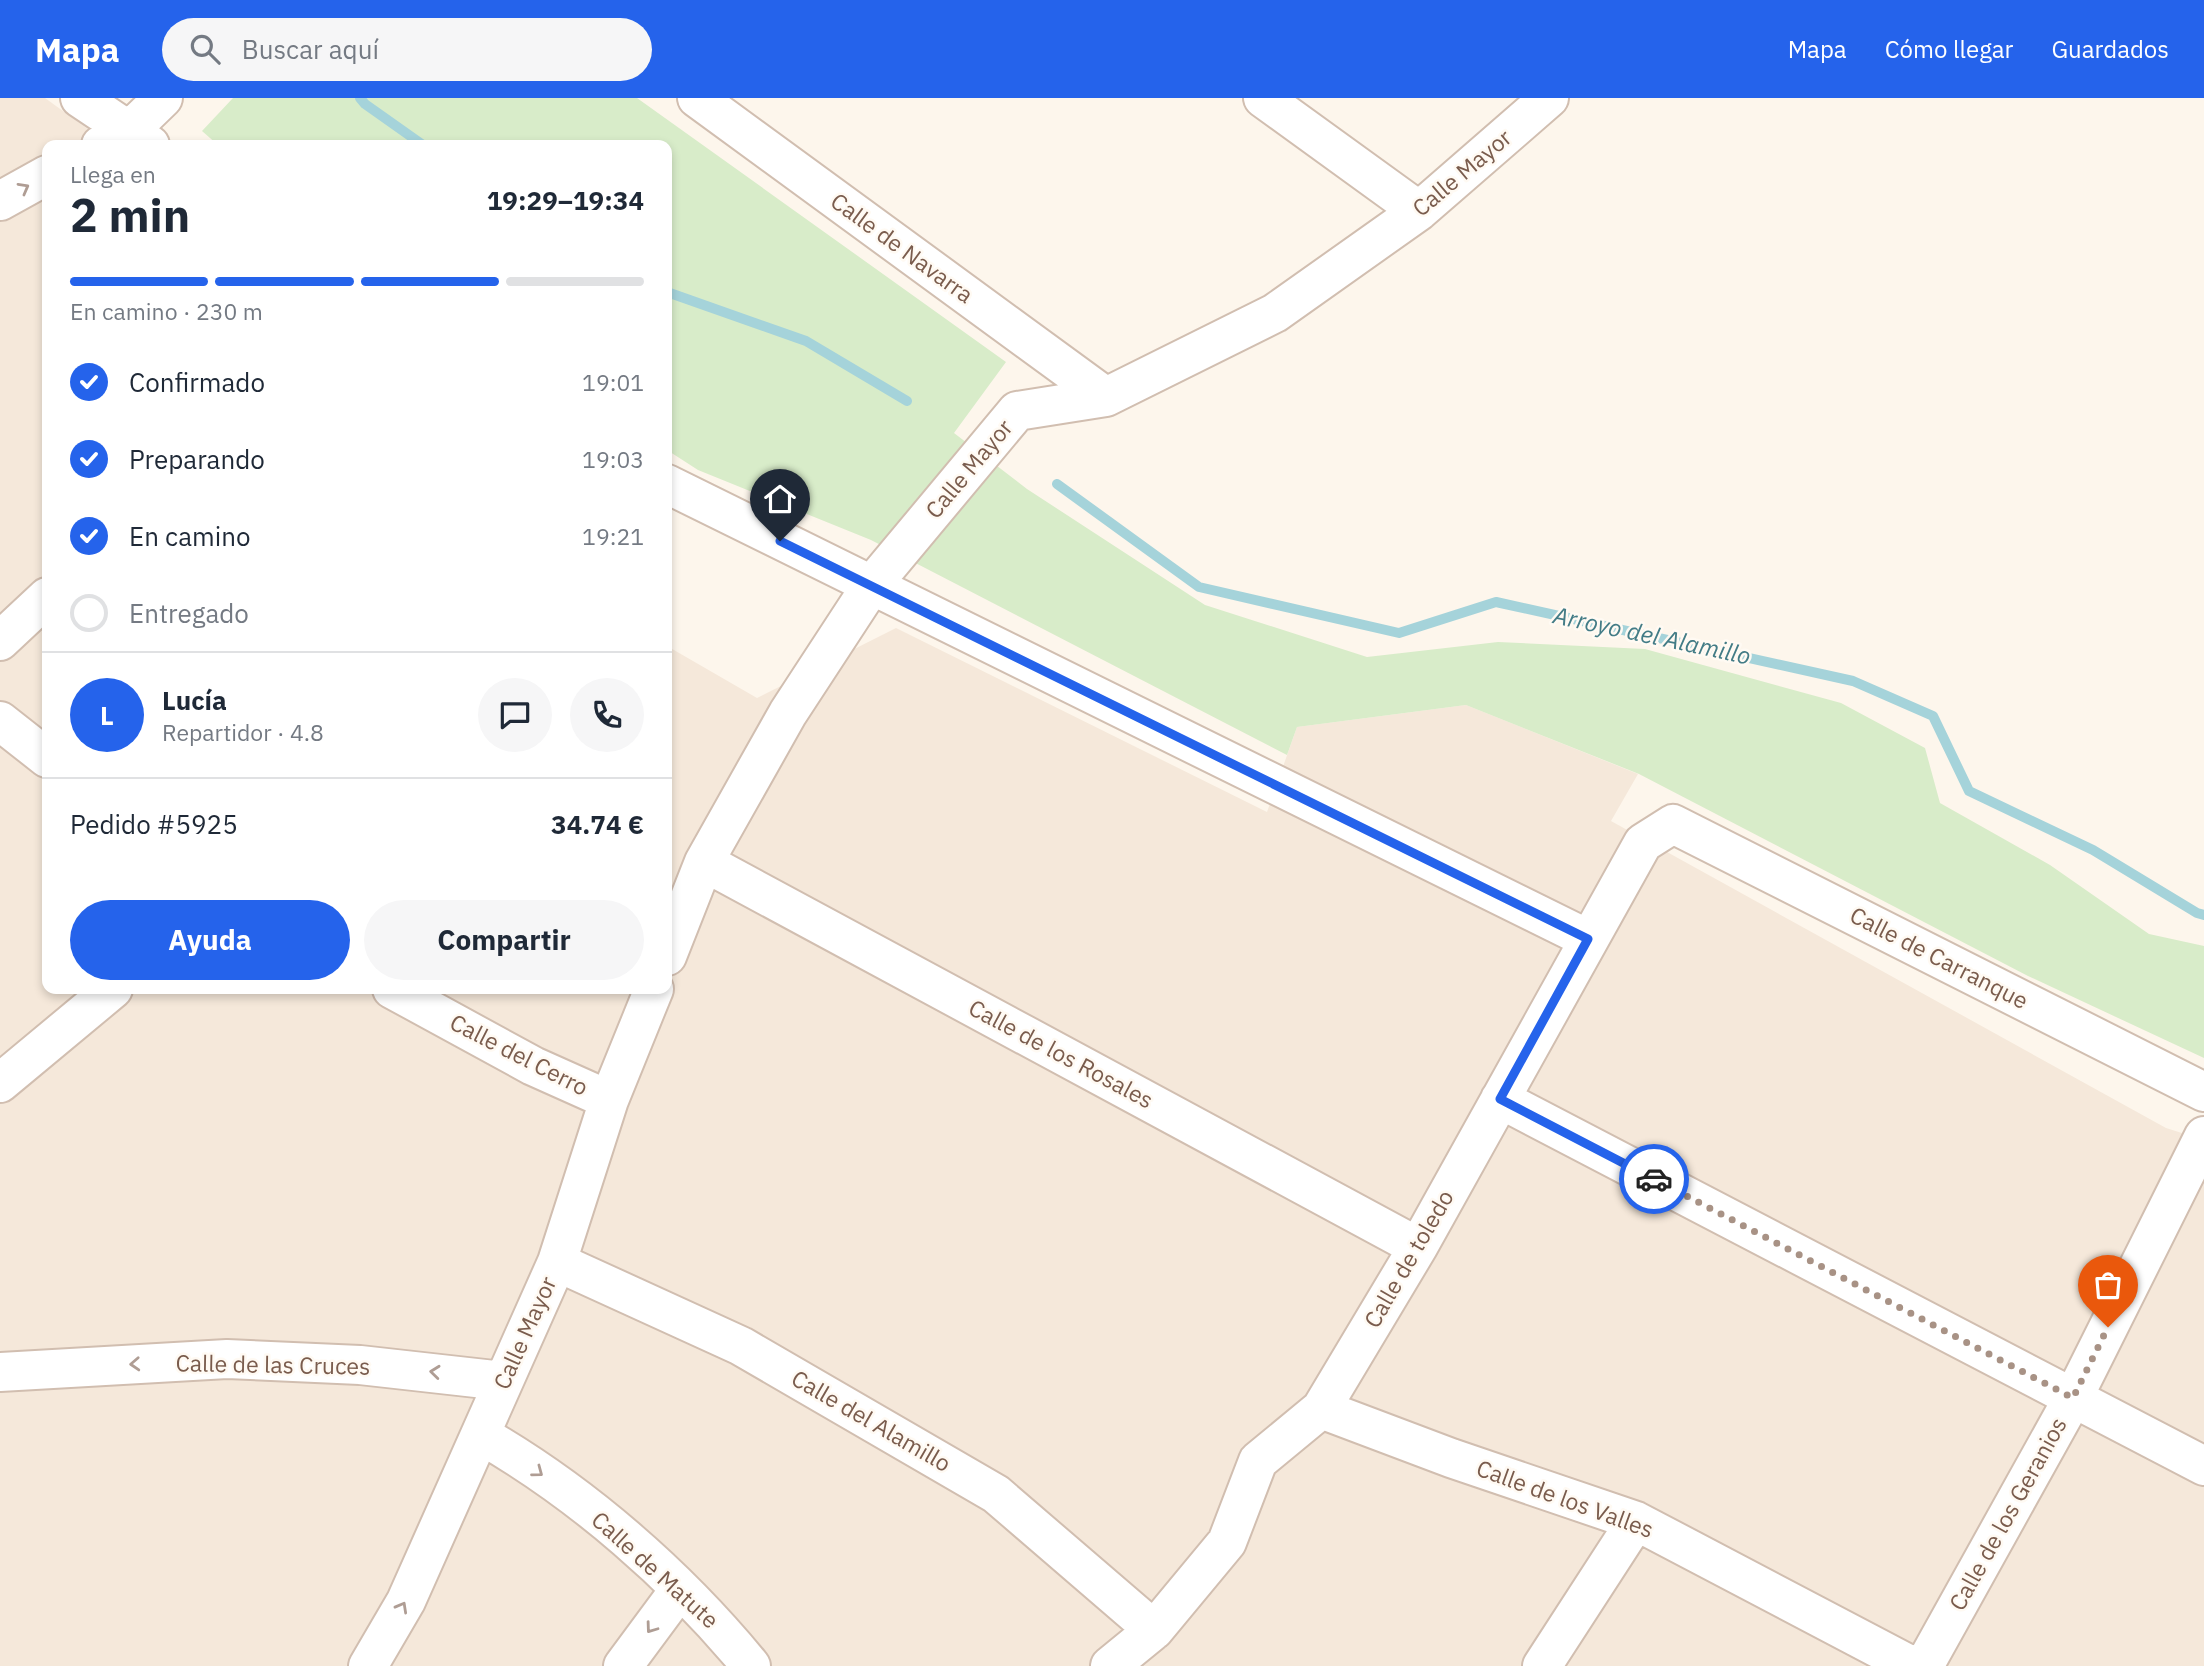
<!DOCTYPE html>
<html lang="es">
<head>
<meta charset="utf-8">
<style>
  body { margin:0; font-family:"IBM Plex Sans",sans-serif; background:#f6f6f7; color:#1f2937; height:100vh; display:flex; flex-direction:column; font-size:26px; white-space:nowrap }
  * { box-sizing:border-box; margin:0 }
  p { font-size:23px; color:#747a83 }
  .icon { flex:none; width:38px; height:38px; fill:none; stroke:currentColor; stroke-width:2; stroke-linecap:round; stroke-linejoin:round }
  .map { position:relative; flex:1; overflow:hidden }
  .panel { position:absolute; left:42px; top:42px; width:630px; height:854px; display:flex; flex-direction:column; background:#fff; border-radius:14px; box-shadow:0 4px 10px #0003 }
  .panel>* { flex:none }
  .pin { position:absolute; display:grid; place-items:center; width:60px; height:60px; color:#fff; margin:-72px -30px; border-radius:50% 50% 50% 0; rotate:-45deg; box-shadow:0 0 7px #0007 }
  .pin .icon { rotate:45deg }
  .courier { position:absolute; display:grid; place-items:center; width:70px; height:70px; margin:-35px; border:5px solid #2563eb; border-radius:50%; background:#fff; color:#222; box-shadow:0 2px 9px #0007 }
  .overview em { font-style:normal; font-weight:700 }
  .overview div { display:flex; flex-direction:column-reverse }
  .overview { display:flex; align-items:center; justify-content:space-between; height:119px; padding:0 28px }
  h1 { font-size:46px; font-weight:700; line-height:52px }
  .bar { display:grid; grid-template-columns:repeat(4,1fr); gap:10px 7px; align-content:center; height:84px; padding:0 28px }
  .bar i { height:9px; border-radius:5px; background:#e0e1e3 }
  .bar .on { background:#2563eb }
  .bar p { grid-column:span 4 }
  .line { display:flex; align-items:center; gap:18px; padding:0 28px; border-top:2px solid #e0e1e3 }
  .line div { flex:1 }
  .round { display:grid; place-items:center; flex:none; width:74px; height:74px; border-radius:37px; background:#f6f6f7 }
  ol { padding:0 28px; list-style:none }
  li { display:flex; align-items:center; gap:21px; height:77px }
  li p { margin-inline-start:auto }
  li .icon { padding:7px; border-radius:50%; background:#2563eb; color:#fff; stroke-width:4 }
  li:last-child { color:#747a83 }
  li i { width:38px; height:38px; border:4px solid #e0e1e3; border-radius:50% }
  .action { display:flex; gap:14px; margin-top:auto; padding:14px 28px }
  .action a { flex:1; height:80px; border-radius:42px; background:#2563eb; color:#fff; font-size:28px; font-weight:700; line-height:80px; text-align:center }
  .action a+a { background:#f6f6f7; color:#1f2937 }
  header { display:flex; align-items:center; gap:42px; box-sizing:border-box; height:98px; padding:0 35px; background:#2563eb; color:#fff }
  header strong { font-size:33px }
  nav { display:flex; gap:38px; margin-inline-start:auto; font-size:24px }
  .search { width:490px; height:63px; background:#f6f6f7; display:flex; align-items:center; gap:18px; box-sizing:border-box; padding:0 24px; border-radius:38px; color:#747a83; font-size:26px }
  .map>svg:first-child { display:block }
  .residential { fill:#f5e8da }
  .green { fill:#d8ecc9 }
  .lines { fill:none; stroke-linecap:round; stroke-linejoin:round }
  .stream { stroke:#a5d3da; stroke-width:10 }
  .street-casing { stroke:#d1beb0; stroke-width:42 }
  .street { stroke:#fff; stroke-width:38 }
  .oneway { stroke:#af9d94 }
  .done { stroke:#a89285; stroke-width:7; stroke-dasharray:0 12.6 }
  .route { stroke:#2563eb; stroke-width:9 }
  .labels { text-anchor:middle; stroke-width:5; stroke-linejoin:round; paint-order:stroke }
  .street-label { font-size:23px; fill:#7a5c4d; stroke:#fffaf3 }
  .water-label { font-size:24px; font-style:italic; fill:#437c86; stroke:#fffaf3 }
</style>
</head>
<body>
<header>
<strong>Mapa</strong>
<div class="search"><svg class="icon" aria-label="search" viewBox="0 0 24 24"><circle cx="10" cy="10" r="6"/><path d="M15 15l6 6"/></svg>Buscar aquí</div>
<nav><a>Mapa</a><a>Cómo llegar</a><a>Guardados</a></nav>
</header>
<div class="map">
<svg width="2204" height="1568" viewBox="0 0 2204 1568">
  <rect width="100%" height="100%" fill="#fdf6ec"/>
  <path class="residential" d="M0 0H45L110 47H47V891H667V548L757 600 896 530 1267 714 1297 629 1466 607 1638 676 1611 723 2166 1030 2204 1042V1568H0Z"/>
  <path class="green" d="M233 0H637L1006 264 954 335 1027 391 1205 507 1367 559 1498 544 1645 551 1841 605 1925 650 1940 705 2050 767 2149 836 2204 848V960L2028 878 1639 676 1466 607 1297 629 1287 657 871 442 698 372 667 352V47H218L202 33Z"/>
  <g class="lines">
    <path class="stream" d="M360 0 365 6 423 47
      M667 194 806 243 907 303
      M1057 386 1199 489 1399 535 1496 504 1853 583 1933 618 1969 693 2093 752 2197 815 2204 817"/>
    <g class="street-casing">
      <path id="street" d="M80 0 150 47
        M697 0 1106 299
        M1263 0 1419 113
        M101 47 129 33 163 0
        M0 103 47 77
        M667 386 1588 841
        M0 543 47 499
        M0 623 47 660
        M704 764 1418 1149
        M667 858 704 764 788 615 871 488 1017 313 1106 299 1275 215 1419 113 1549 0
        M392 891 533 968 609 1002
        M0 985 113 891
        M1500 1001 2204 1368
        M557 1164 741 1248 996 1396 1154 1532
        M0 1274 227 1261 360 1267 503 1283
        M1321 1311 1451 1360 1636 1423 1912 1568
        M481 1337C582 1395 677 1478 751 1568
        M368 1568 406 1503 557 1164 609 1002 654 891
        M623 1568 680 1491
        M1110 1568 1154 1532 1227 1444 1258 1363 1321 1311 1418 1149 1643 745 1673 726 2204 994
        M1542 1568 1636 1423
        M1924 1568 2073 1300 2204 1038"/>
    </g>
    <use href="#street" class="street"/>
  </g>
  <defs><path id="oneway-chevron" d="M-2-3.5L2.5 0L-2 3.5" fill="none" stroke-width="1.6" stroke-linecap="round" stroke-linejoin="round" transform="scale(1.75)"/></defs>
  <g class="oneway">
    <use href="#oneway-chevron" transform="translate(24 90) rotate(-29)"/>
    <use href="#oneway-chevron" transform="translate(135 1266) rotate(177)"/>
    <use href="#oneway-chevron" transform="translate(435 1274) rotate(-174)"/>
    <use href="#oneway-chevron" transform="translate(538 1374) rotate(37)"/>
    <use href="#oneway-chevron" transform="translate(402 1509) rotate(-61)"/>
    <use href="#oneway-chevron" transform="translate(651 1530) rotate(126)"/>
  </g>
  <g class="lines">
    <path class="done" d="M1654 1081 2073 1300 2108 1229"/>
    <path class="route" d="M780 443 1588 841 1500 1001 1654 1081"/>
  </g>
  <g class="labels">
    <g class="street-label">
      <text transform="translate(1462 75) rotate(-40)" y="8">Calle Mayor</text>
      <text transform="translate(902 150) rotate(36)" y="8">Calle de Navarra</text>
      <text transform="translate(969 371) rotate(-50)" y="8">Calle Mayor</text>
      <text transform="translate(1939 860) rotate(27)" y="8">Calle de Carranque</text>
      <text transform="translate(1061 956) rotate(28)" y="8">Calle de los Rosales</text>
      <text transform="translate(519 957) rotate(27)" y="8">Calle del Cerro</text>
      <text transform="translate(1409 1161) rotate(-60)" y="8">Calle de toledo</text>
      <text transform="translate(525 1235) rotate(-66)" y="8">Calle Mayor</text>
      <text transform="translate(273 1267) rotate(1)" y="8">Calle de las Cruces</text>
      <text transform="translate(871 1323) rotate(30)" y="8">Calle del Alamillo</text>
      <text transform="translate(1565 1401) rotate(20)" y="8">Calle de los Valles</text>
      <text transform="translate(2008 1416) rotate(-61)" y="8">Calle de los Geranios</text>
      <text transform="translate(655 1472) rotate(42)" y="8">Calle de Matute</text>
    </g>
    <g class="water-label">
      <text transform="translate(1652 538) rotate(12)" y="8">Arroyo del Alamillo</text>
    </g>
  </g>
</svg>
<div class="pin" style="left:2108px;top:1229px;background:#ea580c"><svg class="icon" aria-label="bag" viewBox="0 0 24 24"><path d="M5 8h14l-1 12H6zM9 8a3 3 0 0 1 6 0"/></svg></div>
<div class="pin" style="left:780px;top:443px;background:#1f2937"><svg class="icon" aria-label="home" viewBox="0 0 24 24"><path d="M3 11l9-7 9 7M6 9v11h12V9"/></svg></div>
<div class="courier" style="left:1654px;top:1081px"><svg class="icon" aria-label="car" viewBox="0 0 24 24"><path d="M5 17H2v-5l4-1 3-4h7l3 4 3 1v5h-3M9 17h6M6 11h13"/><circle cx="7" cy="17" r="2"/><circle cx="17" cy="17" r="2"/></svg></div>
<section class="panel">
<div class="overview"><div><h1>2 min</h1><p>Llega en</p></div><em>19:29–19:34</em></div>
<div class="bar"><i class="on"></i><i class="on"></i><i class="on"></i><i></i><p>En camino · 230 m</p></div>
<ol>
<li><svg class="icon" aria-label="check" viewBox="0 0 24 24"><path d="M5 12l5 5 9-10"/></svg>Confirmado<p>19:01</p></li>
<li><svg class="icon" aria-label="check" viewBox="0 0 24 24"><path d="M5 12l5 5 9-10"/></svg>Preparando<p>19:03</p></li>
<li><svg class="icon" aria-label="check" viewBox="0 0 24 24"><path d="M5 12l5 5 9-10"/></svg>En camino<p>19:21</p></li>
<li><i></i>Entregado</li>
</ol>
<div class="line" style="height:126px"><b class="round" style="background:#2563eb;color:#fff">L</b><div><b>Lucía</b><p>Repartidor · 4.8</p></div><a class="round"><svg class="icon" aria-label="chat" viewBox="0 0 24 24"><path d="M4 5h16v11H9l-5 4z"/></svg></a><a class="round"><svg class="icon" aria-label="phone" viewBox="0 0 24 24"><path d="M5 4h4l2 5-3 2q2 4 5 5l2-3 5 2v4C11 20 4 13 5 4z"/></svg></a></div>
<div class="line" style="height:91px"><div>Pedido #5925</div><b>34.74 €</b></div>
<div class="action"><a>Ayuda</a><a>Compartir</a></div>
</section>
</div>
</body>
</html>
